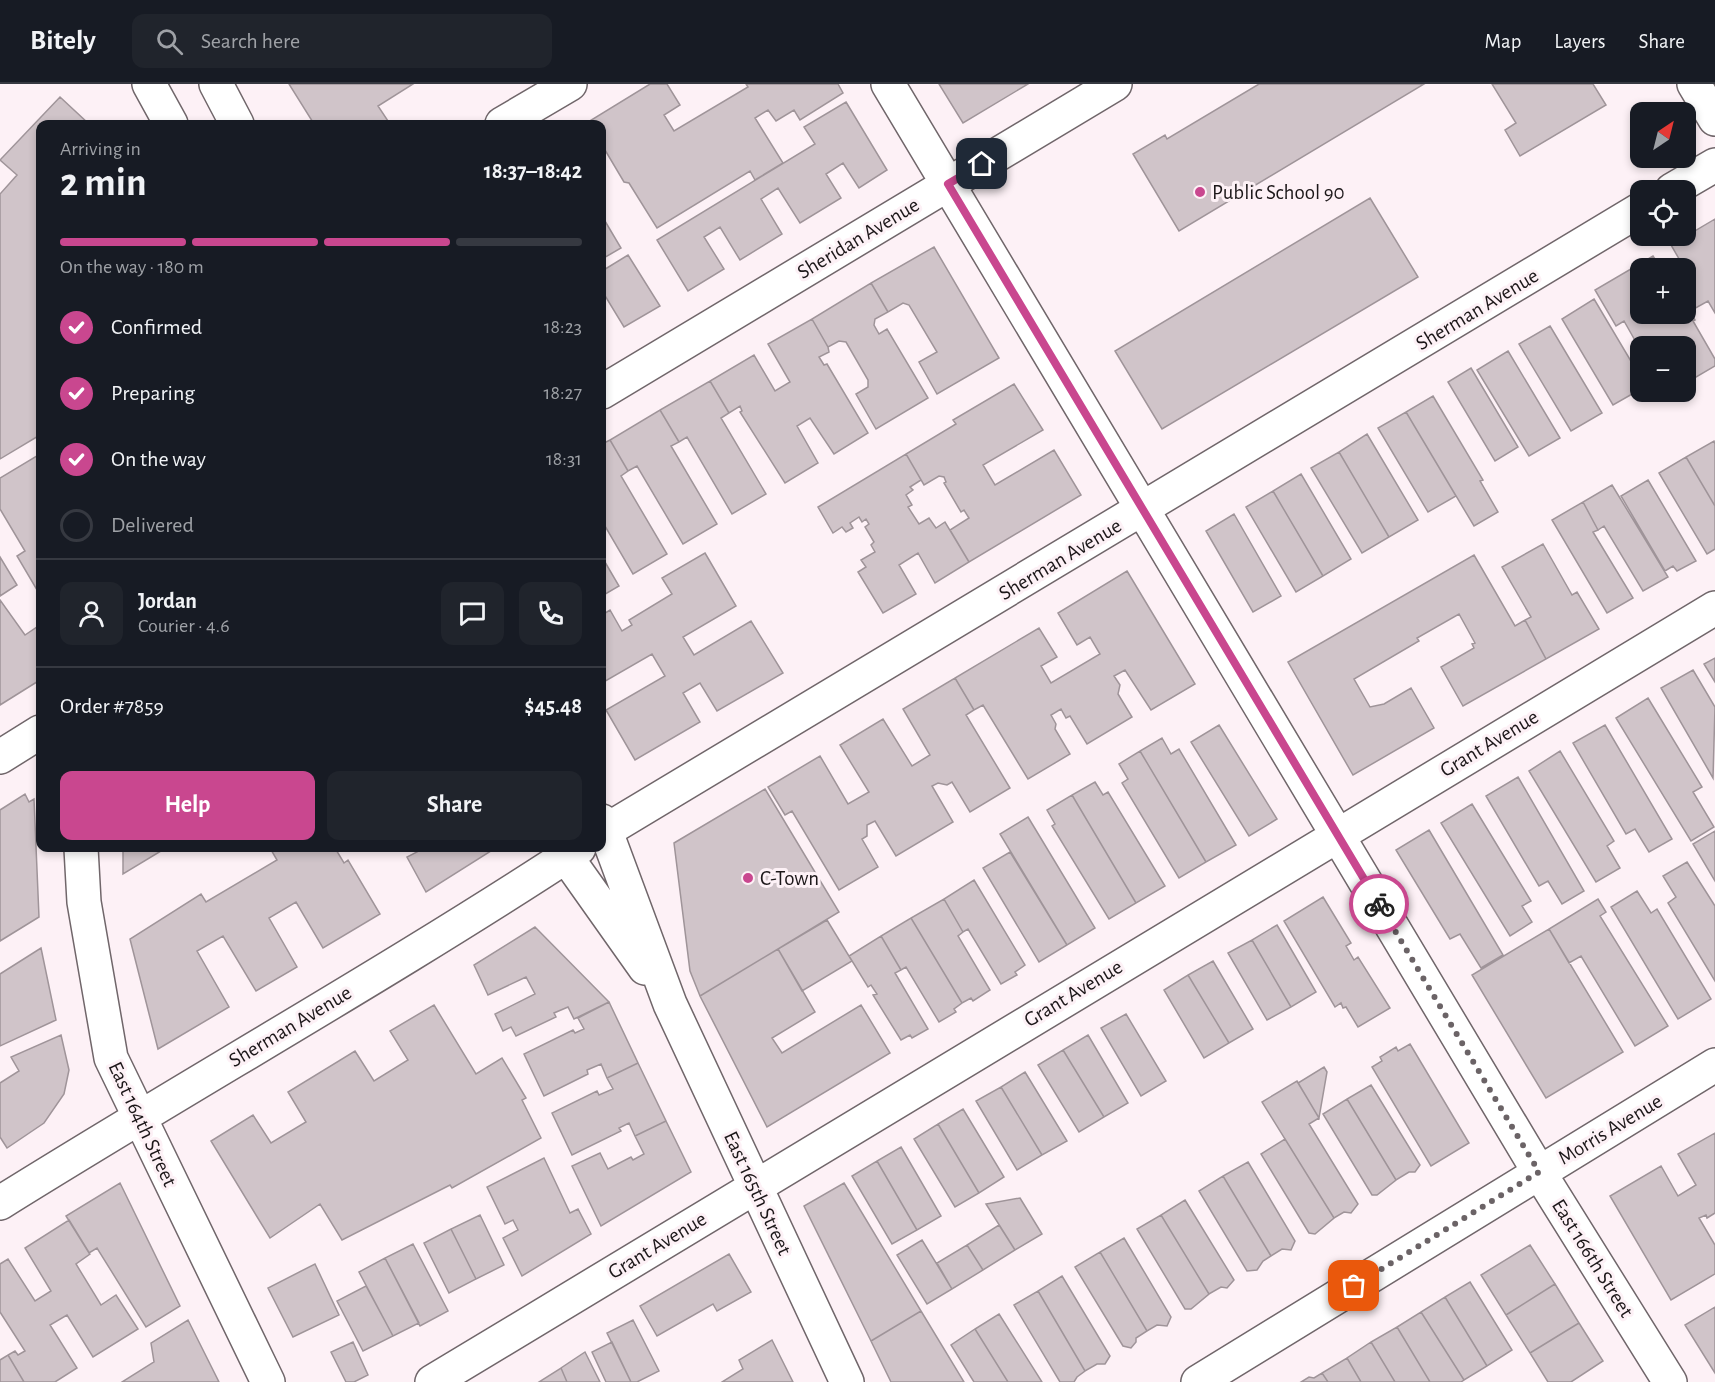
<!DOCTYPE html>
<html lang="en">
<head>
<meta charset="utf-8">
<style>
  body { margin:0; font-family:"Alegreya Sans",sans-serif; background:#20242c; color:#f1f3f6; height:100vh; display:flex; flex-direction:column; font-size:22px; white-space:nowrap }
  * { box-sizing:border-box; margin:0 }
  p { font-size:20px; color:#9ea1a6 }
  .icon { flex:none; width:33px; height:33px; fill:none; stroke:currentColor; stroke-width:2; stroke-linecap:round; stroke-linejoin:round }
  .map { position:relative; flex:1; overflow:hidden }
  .sheet { position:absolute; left:36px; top:36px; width:570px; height:732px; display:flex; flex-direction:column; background:#171b24; border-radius:12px; box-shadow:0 3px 9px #0003 }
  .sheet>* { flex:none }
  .needle { width:39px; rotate:35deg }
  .fabs { position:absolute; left:1630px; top:18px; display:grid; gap:12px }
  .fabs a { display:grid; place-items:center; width:66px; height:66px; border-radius:12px; background:#171b24; box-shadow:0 3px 9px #0003; font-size:30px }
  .pin { position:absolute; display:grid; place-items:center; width:51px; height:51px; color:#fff; margin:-26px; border-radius:12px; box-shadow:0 3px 9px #0006 }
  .courier { position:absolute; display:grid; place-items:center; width:60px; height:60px; margin:-30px; border:4px solid #c9478f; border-radius:50%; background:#fff; color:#222; box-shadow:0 2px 8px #0007 }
  .summary em { font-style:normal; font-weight:700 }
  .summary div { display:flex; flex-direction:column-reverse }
  .summary { display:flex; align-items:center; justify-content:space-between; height:102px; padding:0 24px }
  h1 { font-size:39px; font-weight:700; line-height:45px }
  .bar { display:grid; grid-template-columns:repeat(4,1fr); gap:9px 6px; align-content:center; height:72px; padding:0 24px }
  .bar i { height:8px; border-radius:4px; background:#363941 }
  .bar .current { background:#c9478f }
  .bar p { grid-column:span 4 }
  .line { display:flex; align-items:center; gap:15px; padding:0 24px; border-top:2px solid #363941 }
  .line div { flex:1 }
  .round { display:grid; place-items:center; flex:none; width:63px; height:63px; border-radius:12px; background:#20242c }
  ol { padding:0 24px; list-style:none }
  li { display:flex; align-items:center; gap:18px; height:66px }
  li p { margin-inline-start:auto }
  li .icon { padding:6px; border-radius:50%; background:#c9478f; color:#fff; stroke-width:4 }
  li:last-child { color:#9ea1a6 }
  li i { width:33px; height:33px; border:3px solid #363941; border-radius:50% }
  .primary-button { display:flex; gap:12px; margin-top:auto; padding:12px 24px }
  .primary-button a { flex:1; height:69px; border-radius:12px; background:#c9478f; color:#fff; font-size:24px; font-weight:700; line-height:69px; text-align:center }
  .primary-button a+a { background:#20242c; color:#f1f3f6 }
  header { display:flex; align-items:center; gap:36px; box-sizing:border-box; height:84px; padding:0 30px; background:#171b24; border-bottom:2px solid #363941 }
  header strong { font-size:28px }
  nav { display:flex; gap:33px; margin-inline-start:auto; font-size:21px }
  .search { width:420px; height:54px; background:#20242c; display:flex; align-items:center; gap:15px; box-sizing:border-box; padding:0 21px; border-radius:12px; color:#9ea1a6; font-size:22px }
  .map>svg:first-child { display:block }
  .building { fill:#d0c4c9; stroke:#9f9499; stroke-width:1.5 }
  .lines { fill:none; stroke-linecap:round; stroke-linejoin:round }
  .minor-casing { stroke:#70666a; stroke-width:36 }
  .minor { stroke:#fff; stroke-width:33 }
  .done { stroke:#6b6366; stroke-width:6; stroke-dasharray:0 10.8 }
  .route { stroke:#c9478f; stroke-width:8 }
  .poi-dot { fill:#c9478f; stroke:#fdf1f6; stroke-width:2 }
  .labels { text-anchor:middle; stroke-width:6; stroke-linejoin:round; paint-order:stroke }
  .poi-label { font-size:21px; fill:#1c1719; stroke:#fdf1f6; text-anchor:start }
  .street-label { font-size:21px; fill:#1c1719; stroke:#fdf1f6 }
</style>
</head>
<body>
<header>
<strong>Bitely</strong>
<div class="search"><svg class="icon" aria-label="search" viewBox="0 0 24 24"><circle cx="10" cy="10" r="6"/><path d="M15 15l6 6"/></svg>Search here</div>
<nav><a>Map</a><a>Layers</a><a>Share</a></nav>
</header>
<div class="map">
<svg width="1715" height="1298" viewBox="0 0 1715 1298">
  <rect width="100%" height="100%" fill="#fdf1f6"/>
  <path class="building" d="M289 0H413L378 22 390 40H314Z
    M650 0H667L680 21 664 31 674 47 748 3 746 0H838L843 9 800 36 794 26 776 37 768 26 755 34 783 79 755 96 750 87 657 144 629 99 624 98 602 61V40L588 38Z
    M939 0H1028L963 39Z
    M1259 0H1424L1179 147 1133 70 1165 51 1167 55Z
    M1492 0H1593L1606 21 1520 72 1505 46 1516 39Z
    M60 13 89 40H40V351L0 375V110L17 91 0 76Z
    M846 18 887 86 859 104 843 79 826 90 841 114 800 139 778 104 761 115 782 150 740 176 720 143 704 153 724 185 688 207 657 156 815 60 804 43Z
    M1370 114 1418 193 1162 345 1115 267Z
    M602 132 621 164 602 175Z
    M1715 135V229L1708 217 1690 227 1695 236 1693 237 1715 275V282L1686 299V262H1641V267L1624 237 1616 242 1595 206 1653 172 1661 184H1641V230H1686V194L1689 192 1671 161Z
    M934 163 999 274 937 310 919 278 937 268 909 221 903 219 888 228 871 199Z
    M628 171 660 222 624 243 604 210 602 212V187Z
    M871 199 888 228 875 235 874 241 879 250 887 245 928 314 876 345 856 310 868 303V296L846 258 839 257 828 263 812 235Z
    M1594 215 1641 294V305L1613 321 1562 235Z
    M812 235 828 263 829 268 819 273 824 281 827 280 868 349 834 370 810 334 797 342 818 379 785 399 740 328 742 327 740 322 729 329 710 297 754 271 775 307 790 298 768 260Z
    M1550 242 1602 329 1571 347 1519 260Z
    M1508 267 1560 354 1529 372 1477 286Z
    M1471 284 1518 363 1495 377 1448 298Z
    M710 297 729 329 721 334 766 410 732 430 687 353 679 358 660 326Z
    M1014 300 1043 346 983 381 995 401 1054 366 1081 411 969 478 950 446 969 434 964 426 961 428 944 399 946 398 944 393 939 392 924 401 906 370 956 340 953 336Z
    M1433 312 1483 396 1480 397 1498 428 1474 442 1406 328Z
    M660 326 679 358 671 362 717 440 683 460 637 382 628 387 610 356Z
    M1406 328 1456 412 1428 428 1378 344Z
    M1367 350 1418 436 1389 453 1339 368Z
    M610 356 628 387 621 392 667 470 633 490 602 437V360Z
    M1714 357 1715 360V422L1686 373Z
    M1339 368 1389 453 1362 469 1311 384Z
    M40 370V511L17 472 25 467 0 425V394Z
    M906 370 921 396 910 403 913 406 906 411 912 421 908 423 919 440 929 434 936 444 945 438 969 478 935 499 918 469 899 481 916 510 883 529 858 488 866 483 861 476 875 468 871 461 874 458 865 443 869 440 866 435 862 438 859 433 850 439 853 444 846 448 842 443 833 449 818 423Z
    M1686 373 1715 422V465L1707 470 1659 389Z
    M1301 390 1351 475 1323 492 1273 407Z
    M1648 396 1696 477 1677 487 1673 482 1665 487 1621 412Z
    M1612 401 1668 493 1643 507 1604 442 1598 446 1583 418Z
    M1273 407 1323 492 1296 508 1246 423Z
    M1583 418 1598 446 1593 448 1633 514 1607 529 1552 436Z
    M1234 430 1281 512 1253 528 1206 447Z
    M1543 460 1572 511 1577 508 1599 545 1546 575 1525 536 1531 533 1502 483Z
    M705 469 736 522 683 553 694 571 751 537 783 589 717 627 700 599 683 609 700 638 635 676 606 626 665 592 652 570 602 599V531L610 526 622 547 632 541 629 536 672 510 662 494Z
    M1474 471 1515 542 1525 536 1546 575 1463 622 1441 583 1474 564 1472 560 1475 559 1459 530 1417 554 1419 557 1354 595 1370 623 1384 620 1411 604 1434 644 1353 691 1288 578Z
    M0 473 17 501 0 512Z
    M602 473 619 502 602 512Z
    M1127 487 1195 600 1151 626 1125 586 1114 592 1120 601 1118 610 1132 633 1087 660 1070 632 1066 634 1061 625 1051 631 1056 640 1055 645 1070 670 1028 695 983 621 974 626 955 594 1039 544 1057 573 1041 582 1051 599 1100 570 1090 553 1077 561 1058 529Z
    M0 516 25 551 40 541V596L0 621Z
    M1715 574V598L1704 580Z
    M1693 586 1715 623 1713 694 1661 604Z
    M955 594 974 626 966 631 1010 704 970 728 952 698 947 701 938 699 932 702 953 738 896 772 875 737 867 741V752L862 755 878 783 839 806 792 727 785 731 768 703 820 672 848 720 869 708 840 661 883 635 912 682 930 671 903 625Z
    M1648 614 1702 703 1693 708 1714 743 1691 757 1616 634Z
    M1219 641 1277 735 1249 752 1191 658Z
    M1605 641 1672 755 1649 768 1635 745 1626 750 1573 659Z
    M1162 654 1171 670 1179 665 1236 761 1206 778 1140 667Z
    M1140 667 1206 778 1179 794 1122 699 1128 695 1119 680Z
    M1560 667 1614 757 1607 762 1620 784 1596 798 1529 687Z
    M1518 693 1584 807 1562 820 1548 797 1539 802 1486 712Z
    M1095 698 1103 711 1108 708 1165 802 1136 819 1072 711Z
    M765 705 839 828 700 912 690 887 674 759Z
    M25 710 29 718 34 715 39 833 0 857V726Z
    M1072 711 1136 819 1109 835 1052 742 1055 740 1047 726Z
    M1472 720 1531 817 1522 822 1532 838 1510 852 1441 739Z
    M1028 733 1095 844 1067 861 1000 750Z
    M1429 746 1503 871 1481 884 1460 850 1450 855 1396 766Z
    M1715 747V797L1693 760Z
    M123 764H166L123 790Z
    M270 764H335L344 779 348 776 380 830 323 864 296 818 269 834 297 883 256 907 223 852 197 867 229 923 158 965 130 855 201 810 206 818 277 776Z
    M415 764H490L491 767 426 808 407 773 417 768Z
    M1010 768 1067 861 1039 878 983 784Z
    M1687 778 1715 822V897L1668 819 1676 813 1663 792Z
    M974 796 1025 881 1015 888 1017 891 1001 900 968 845 963 848 944 815Z
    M1637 807 1651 829 1657 825 1711 915 1678 935 1611 823Z
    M1323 813 1351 859 1346 862 1354 876 1358 873 1390 924 1358 943 1346 923 1343 924 1341 919 1335 923 1284 837Z
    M944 815 963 848 958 852 990 906 973 917 971 914 962 919 911 834Z
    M1598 815 1606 828 1600 832 1668 942 1635 962 1581 872 1569 879 1549 845Z
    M911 834 962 919 954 925 956 928 939 938 906 883 901 886 881 852Z
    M827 836 852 877 802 907 778 865Z
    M1277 841 1316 908 1291 923 1252 856Z
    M535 843 609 918 574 935 568 923 554 929 556 933 516 952 511 943 503 947 495 930 535 910 526 893 488 911 474 881Z
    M1549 845 1623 968 1546 1014 1472 891Z
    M881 852 901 886 895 889 928 945 912 954 910 951 901 956 873 911 877 910 871 901 868 903 849 872Z
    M1252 856 1291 923 1267 936 1228 869Z
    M41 864 56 936 0 962V890Z
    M778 865 815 928 772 954 782 969 861 921 890 969 767 1043 700 912Z
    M1213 877 1253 945 1229 959 1188 891Z
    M1188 891 1229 959 1204 974 1164 906Z
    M609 918 638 979 607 994 601 980 587 986 588 990 544 1012 524 970 573 946 575 949 584 945 578 934Z
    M434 921 476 990 502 974 526 1014 522 1016 541 1054 452 1104 450 1101 342 1156 320 1120 270 1154 211 1057 253 1031 271 1059 306 1038 288 1008 355 967 374 997 408 976 390 947Z
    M1126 930 1166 997 1141 1012 1101 944Z
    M61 951 69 986 64 1010 44 1039 7 1064 0 1053V999L19 987 11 973Z
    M1088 951 1128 1019 1104 1033 1063 966Z
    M1410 960 1469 1059 1431 1082 1372 983 1382 977 1380 973 1396 963 1398 967Z
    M1063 966 1104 1033 1079 1048 1038 981Z
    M638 979 666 1037 635 1052 629 1039 619 1044 621 1047 572 1071 552 1029 597 1007 599 1011 613 1005 607 994Z
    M1324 983 1327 988 1319 1034 1298 999Z
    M1025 988 1067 1057 1042 1071 1001 1003Z
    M1297 997 1319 1034 1309 1040 1358 1120 1351 1129 1344 1128 1334 1134 1262 1018Z
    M1371 1001 1420 1081 1415 1088H1409L1396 1096 1347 1015Z
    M1001 1003 1042 1071 1017 1086 976 1017Z
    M1347 1015 1396 1096 1377 1111H1372L1323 1030Z
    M963 1025 1004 1093 979 1109 938 1040Z
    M666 1037 691 1088 601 1142 572 1082 600 1069 608 1085 631 1073 633 1076 644 1070 635 1052Z
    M938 1040 979 1109 955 1123 914 1055Z
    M1715 1049V1129L1707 1134 1706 1131 1699 1134 1715 1161V1190L1671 1216 1610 1112 1661 1082 1678 1112 1696 1101 1678 1070Z
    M1285 1055 1334 1134 1315 1150 1309 1149 1261 1070Z
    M901 1063 941 1132 917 1146 877 1077Z
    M544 1074 570 1129 578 1125 591 1150 522 1192 503 1154 518 1146 513 1136 505 1140 487 1103Z
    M877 1077 917 1146 892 1160 852 1092Z
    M1248 1078 1295 1157 1291 1166 1282 1165 1271 1172 1223 1092Z
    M1223 1092 1271 1172 1263 1177 1257 1186 1247 1187 1199 1107Z
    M120 1099 180 1222 146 1243 97 1164 89 1169 66 1132Z
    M844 1099 921 1227 871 1257 804 1122Z
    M1020 1114 1042 1150 1015 1166 986 1120Z
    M1185 1116 1234 1196 1227 1204 1221 1203 1209 1210 1161 1131Z
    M480 1131 504 1181 476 1195 451 1145Z
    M1161 1131 1209 1210 1191 1225H1185L1137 1145Z
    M69 1136 90 1170 76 1180 101 1221 116 1211 138 1245 93 1273 67 1231 50 1241 77 1284 55 1298H24L8 1271 15 1267 18 1271 25 1267 0 1228V1180L8 1175 35 1217 51 1207 25 1164Z
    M999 1141 1015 1166 983 1186 967 1161Z
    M451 1145 476 1195 449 1209 424 1159Z
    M1124 1154 1171 1233 1167 1242 1157 1241 1147 1247 1100 1168Z
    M922 1156 952 1205 927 1220 897 1171Z
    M413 1160 448 1227 420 1242 385 1174Z
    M967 1161 983 1186 952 1205 937 1179Z
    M1530 1161 1555 1200 1506 1231 1481 1191Z
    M1100 1168 1147 1247 1136 1254V1258L1131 1264 1123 1262 1075 1183Z
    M729 1170 751 1208 717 1227 713 1220 657 1252 640 1222Z
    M385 1174 419 1239 393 1252 359 1188Z
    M315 1180 339 1231 293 1253 268 1204Z
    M1062 1192 1110 1272 1105 1280H1097L1085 1287 1038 1207Z
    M1470 1198 1512 1266 1487 1282 1445 1213Z
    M1555 1200 1579 1239 1530 1269 1506 1231Z
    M366 1202 393 1252 363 1267 337 1217Z
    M1038 1207 1085 1287 1077 1293 1074 1298H1060L1014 1221Z
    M1445 1213 1487 1282 1464 1296 1421 1228Z
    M1715 1223V1289L1685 1241Z
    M921 1227 964 1298H891L871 1257Z
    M1421 1228 1464 1296 1461 1298H1430L1397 1243Z
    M999 1230 1042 1298H1008L975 1245Z
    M188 1236 219 1298H122L154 1278 151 1259Z
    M633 1236 659 1287 637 1298H631L607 1249Z
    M1579 1239 1603 1277 1571 1298H1548L1530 1269Z
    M1397 1243 1430 1298H1395L1371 1258Z
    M975 1245 1008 1298H974L951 1261Z
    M772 1256 793 1298H722L743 1285 739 1276Z
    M353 1258 368 1291 354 1298H346L331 1268Z
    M612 1258 631 1298H606L592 1268Z
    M1371 1258 1395 1298H1361L1347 1274Z
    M585 1268 600 1298H567L561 1284Z
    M8 1271 24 1298H0V1276Z
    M1347 1274 1361 1298H1328L1322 1289Z
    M561 1284 567 1298H539Z
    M1322 1289 1328 1298H1301L1309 1293 1314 1294Z"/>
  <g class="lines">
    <g class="minor-casing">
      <path id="minor" d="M149 0 171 40
        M216 0 237 40
        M888 0 1539 1088 1670 1298
        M1694 0 1715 35
        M502 40 570 0
        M1672 106 1715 81
        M602 308 1115 0
        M0 673 40 648
        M602 737 670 920 847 1298
        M602 749 1641 125
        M81 764 84 818 111 974 268 1298
        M560 764 645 884
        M0 1119C192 999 390 888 579 764
        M432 1298 1715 524
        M1198 1298 1715 981"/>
    </g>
    <use href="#minor" class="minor"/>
  </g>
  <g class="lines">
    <path class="done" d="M1354 1202 1539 1088 1379 820"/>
    <path class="route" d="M982 80 948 100 1379 820"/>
  </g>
  <g class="poi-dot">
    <circle cx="1200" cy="108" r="6"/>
    <circle cx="748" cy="794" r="6"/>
  </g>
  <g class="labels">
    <g class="poi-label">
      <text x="1212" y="115">Public School 90</text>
      <text x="760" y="801">C-Town</text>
    </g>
    <g class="street-label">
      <text transform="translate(858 154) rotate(-31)" y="7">Sheridan Avenue</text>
      <text transform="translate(1477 225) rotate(-31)" y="7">Sherman Avenue</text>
      <text transform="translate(1060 475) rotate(-31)" y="7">Sherman Avenue</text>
      <text transform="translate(1489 659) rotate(-31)" y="7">Grant Avenue</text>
      <text transform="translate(1073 909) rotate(-31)" y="7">Grant Avenue</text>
      <text transform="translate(290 942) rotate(-31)" y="7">Sherman Avenue</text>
      <text transform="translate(143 1040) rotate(65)" y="7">East 164th Street</text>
      <text transform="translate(1610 1045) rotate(-31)" y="7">Morris Avenue</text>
      <text transform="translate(758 1109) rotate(65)" y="7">East 165th Street</text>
      <text transform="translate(657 1161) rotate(-31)" y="7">Grant Avenue</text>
      <text transform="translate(1593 1174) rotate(58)" y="7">East 166th Street</text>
    </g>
  </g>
</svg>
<div class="fabs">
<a><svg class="needle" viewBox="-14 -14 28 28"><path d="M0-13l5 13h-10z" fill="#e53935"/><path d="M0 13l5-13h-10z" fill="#9ea1a6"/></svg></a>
<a><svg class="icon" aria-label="locate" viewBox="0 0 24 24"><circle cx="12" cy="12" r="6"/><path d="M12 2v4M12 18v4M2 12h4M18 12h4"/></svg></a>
<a>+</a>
<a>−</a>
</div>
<div class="pin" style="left:1354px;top:1202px;background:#ea580c"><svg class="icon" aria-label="bag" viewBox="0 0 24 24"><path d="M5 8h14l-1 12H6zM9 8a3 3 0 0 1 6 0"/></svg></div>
<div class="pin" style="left:982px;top:80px;background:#1f2937"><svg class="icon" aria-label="home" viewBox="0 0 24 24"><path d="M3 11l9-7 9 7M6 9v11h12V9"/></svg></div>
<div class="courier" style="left:1379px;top:820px"><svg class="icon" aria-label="bike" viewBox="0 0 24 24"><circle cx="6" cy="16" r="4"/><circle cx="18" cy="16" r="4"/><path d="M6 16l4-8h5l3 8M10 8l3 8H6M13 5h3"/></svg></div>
<section class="sheet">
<div class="summary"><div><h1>2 min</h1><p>Arriving in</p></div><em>18:37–18:42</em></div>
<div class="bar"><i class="current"></i><i class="current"></i><i class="current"></i><i></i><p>On the way · 180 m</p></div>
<ol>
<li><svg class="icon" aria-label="check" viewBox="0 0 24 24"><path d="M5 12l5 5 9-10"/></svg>Confirmed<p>18:23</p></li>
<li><svg class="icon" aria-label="check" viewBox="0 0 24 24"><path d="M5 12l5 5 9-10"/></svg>Preparing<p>18:27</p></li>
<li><svg class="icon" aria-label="check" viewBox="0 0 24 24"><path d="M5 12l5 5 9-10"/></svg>On the way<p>18:31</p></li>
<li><i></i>Delivered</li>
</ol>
<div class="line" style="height:108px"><a class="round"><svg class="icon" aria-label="person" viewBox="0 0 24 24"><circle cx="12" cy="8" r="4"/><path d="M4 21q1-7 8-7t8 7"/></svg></a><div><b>Jordan</b><p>Courier · 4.6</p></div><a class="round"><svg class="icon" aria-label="chat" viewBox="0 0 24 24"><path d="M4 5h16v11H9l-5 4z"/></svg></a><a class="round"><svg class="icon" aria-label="phone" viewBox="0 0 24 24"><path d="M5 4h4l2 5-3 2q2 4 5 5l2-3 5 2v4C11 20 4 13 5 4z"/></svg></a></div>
<div class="line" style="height:78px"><div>Order #7859</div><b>$45.48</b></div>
<div class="primary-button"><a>Help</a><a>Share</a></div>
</section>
</div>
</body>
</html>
